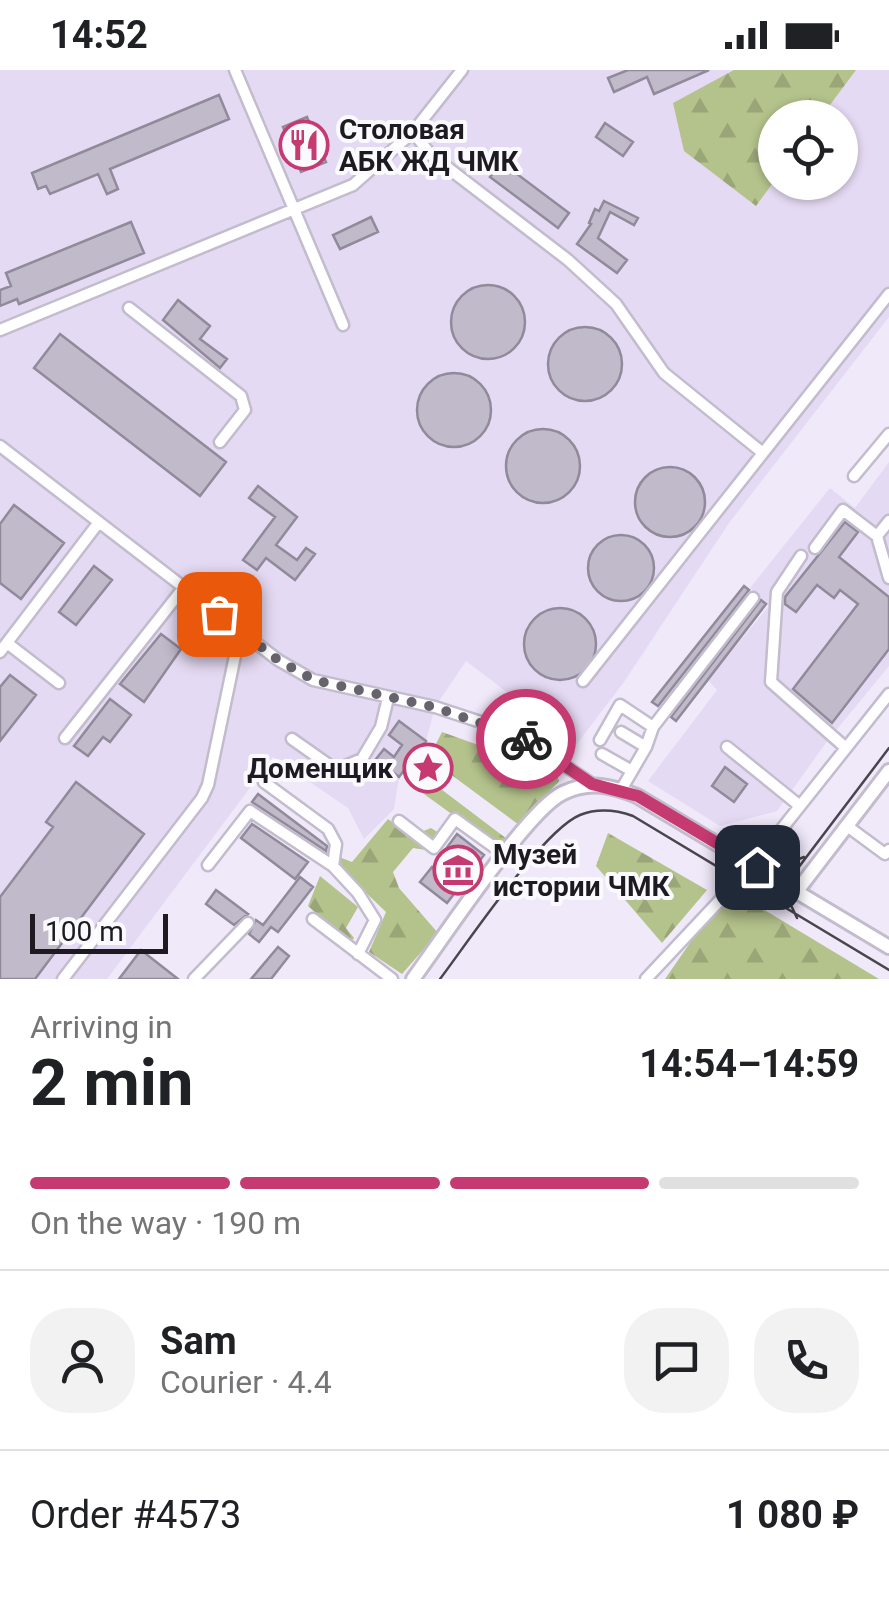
<!DOCTYPE html>
<html lang="en">
<head>
<meta charset="utf-8">
<style>
  body { margin:0; font-family:Roboto,sans-serif; background:#f2f2f2; color:#202124; height:100vh; display:flex; flex-direction:column; font-size:38px; white-space:nowrap }
  * { box-sizing:border-box; margin:0 }
  p { font-size:32px; color:#757577 }
  .icon { flex:none; width:55px; height:55px; fill:none; stroke:currentColor; stroke-width:2; stroke-linecap:round; stroke-linejoin:round }
  .map { position:relative; height:909px; overflow:hidden }
  .panel { display:flex; flex-direction:column; background:#fff; flex:1 }
  .panel>* { flex:none }
  .buttons { position:absolute; left:758px; top:30px; display:grid; gap:20px }
  .buttons a { display:grid; place-items:center; width:100px; height:100px; border-radius:50%; background:#fff; box-shadow:0 2px 8px #0004; font-size:50px }
  .scale { position:absolute; left:30px; bottom:25px; width:138px; box-sizing:border-box; padding-left:10px; border:5px solid #1d1b21; border-top:0; font-size:28px; line-height:35px; white-space:nowrap; color:#1d1b21; -webkit-text-stroke:8px #faf9fd; paint-order:stroke }
  .pin { position:absolute; display:grid; place-items:center; width:85px; height:85px; color:#fff; margin:-42px; border-radius:20px; box-shadow:0 5px 15px #0006 }
  .courier { position:absolute; display:grid; place-items:center; width:100px; height:100px; margin:-50px; border:8px solid #c53a70; border-radius:50%; background:#fff; color:#222; box-shadow:0 2px 12px #0007 }
  .overview em { font-style:normal; font-weight:700 }
  .overview div { display:flex; flex-direction:column-reverse }
  .overview { display:flex; align-items:center; justify-content:space-between; height:170px; padding:0 30px }
  h1 { font-size:65px; font-weight:700; line-height:75px }
  .bar { display:grid; grid-template-columns:repeat(4,1fr); gap:15px 10px; align-content:center; height:120px; padding:0 30px }
  .bar i { height:12px; border-radius:8px; background:#e0e0e0 }
  .bar .active { background:#c53a70 }
  .bar p { grid-column:span 4 }
  .line { display:flex; align-items:center; gap:25px; padding:0 30px; border-top:2px solid #e0e0e0 }
  .line div { flex:1 }
  .round { display:grid; place-items:center; flex:none; width:105px; height:105px; border-radius:40px; background:#f2f2f2 }
  .status { display:flex; justify-content:space-between; align-items:center; height:70px; padding:0 50px; background:#fff; direction:ltr }
  .status svg { height:28px; fill:currentColor }
  .map>svg:first-child { display:block }
  .built { fill:#e5daf3; fill-rule:evenodd }
  .forest { fill:url(#forest-firs) }
  .building { fill:#c1bacb; stroke:#918a9a; stroke-width:2.5 }
  .lines { fill:none; stroke-linecap:round; stroke-linejoin:round }
  .minor-casing { stroke:#c3bccd; stroke-width:15 }
  .major-casing { stroke:#c3bccd; stroke-width:18 }
  .minor { stroke:#fff; stroke-width:10 }
  .major { stroke:#fff; stroke-width:12 }
  .tram { stroke:#48454d; stroke-width:2.5 }
  .done { stroke:#67636d; stroke-width:10; stroke-dasharray:0 18 }
  .route { stroke:#c53a70; stroke-width:12 }
  .labels { text-anchor:middle; stroke-width:8; stroke-linejoin:round; paint-order:stroke }
  .poi-label { font-size:28px; font-weight:bold; fill:#1d1b21; stroke:#faf9fd; text-anchor:start }
</style>
</head>
<body>
<div class="status"><b>14:52</b><svg viewBox="0 0 49 12"><path d="M0 12V9h3v3zM5 12V6h3v6zM10 12V3h3v9zM15 12V0h3v12zM26 1h20v11H26zM47 4h2v5h-2z"/></svg></div>
<div class="map">
<svg width="889" height="909" viewBox="0 0 889 909">
  <defs>
    <pattern id="forest-firs" width="22" height="20" patternUnits="userSpaceOnUse" patternTransform="scale(2.5)"><rect width="22" height="20" fill="#b4c28c"/><path d="M5 1l3.5 6h-7zM16 11l3.5 6h-7z" fill="#9aa678"/></pattern>
  </defs>
  <rect width="100%" height="100%" fill="#f0e9fa"/>
  <path class="built" d="M0 0H889V247L729 453 624 612 576 675 466 591 435 637 426 671 399 707 394 739 364 769 348 738 273 687 107 909H0ZM775 48H840V112H775Z
    M889 392V596L828 670 777 741 720 756 648 711 717 620 708 610 769 536 750 518 830 418 855 438Z"/>
  <path class="forest" d="M734 0H856L821 47 775 48V110L756 136 684 81 673 33Z
    M442 662 556 703 559 711 519 755 438 695 433 680Z
    M415 709 421 713 429 710 507 769 500 779 406 711Z
    M388 749 411 766 431 758 439 763 426 780 413 778 393 802 399 818 438 863 402 904 369 882 386 842 337 795 339 787 352 792Z
    M608 763 707 820 662 873 596 796Z
    M320 806 358 837 346 858 354 868 350 873 308 836Z
    M728 818 879 909H665Z"/>
  <path class="building" d="M628 0H709L654 24 647 7 614 22 608 8Z
    M219 25 229 49 110 99 118 119 107 124 98 104 50 124 46 116 38 119 32 103Z
    M307 47 326 92 301 102 283 57Z
    M605 53 633 72 623 86 596 67Z
    M501 92 569 143 558 158 490 107Z
    M604 131 638 148 634 155 610 142 598 168 627 190 617 203 577 174 591 154 589 153 595 139 599 141Z
    M371 147 378 162 340 179 333 165Z
    M131 152 144 183 19 234 17 229 0 236V220L11 216 6 203Z
    M451 252a37 37 0 1 1 74 0a37 37 0 1 1-74 0Z
    M178 230 210 256 200 269 227 289 220 298 163 250Z
    M548 294a37 37 0 1 1 74 0a37 37 0 1 1-74 0Z
    M60 264 226 392 200 426 34 298Z
    M417 340a37 37 0 1 1 74 0a37 37 0 1 1-74 0Z
    M506 396a37 37 0 1 1 74 0a37 37 0 1 1-74 0Z
    M635 432a35 35 0 1 1 70 0a35 35 0 1 1-70 0Z
    M258 416 297 447 276 475 297 490 306 478 315 484 295 510 266 488 257 500 243 490 275 447 249 428Z
    M14 435 64 473 21 529 0 513V454Z
    M845 452 858 462 839 487 889 527V579L832 653 793 619 858 534 840 520 834 528 817 515 796 542 785 534V527Z
    M588 498a33 33 0 1 1 66 0a33 33 0 1 1-66 0Z
    M94 496 112 510 76 555 59 542Z
    M744 516 749 520 658 636 652 632Z
    M761 530 766 534 676 651 671 647Z
    M524 574a36 36 0 1 1 72 0a36 36 0 1 1-72 0Z
    M161 564 181 579 144 632 120 614Z
    M10 605 36 625 0 671V617Z
    M110 629 131 645 110 672 103 667 88 686 74 676Z
    M399 651 426 671 399 707 376 689 384 679 394 687 402 675 389 665Z
    M725 697 747 714 734 732 712 716Z
    M76 712 144 764 35 909H0V827L53 757 46 752Z
    M258 724 327 776 326 781 252 732Z
    M252 754 308 792 295 809 241 768Z
    M457 764 484 785 447 833 420 812 432 797 441 804 454 787 445 780Z
    M300 807 313 817 278 862 271 857 259 872 249 864 256 850 263 855Z
    M216 820 248 844 234 855 206 834Z
    M278 877 289 886 271 909H251Z
    M141 880 178 909H119Z"/>
  <g class="lines">
    <g class="minor-casing">
      <path id="minor" d="M235 0 343 255
        M413 62 431 85 568 190 616 234 664 303 763 383 583 611
        M129 238 241 326 245 340 220 372
        M0 260 353 115 413 62 462 0
        M0 376 278 590 313 610 435 637 520 665 592 714
        M763 383 889 224
        M854 406 889 364
        M877 466 889 451
        M815 478 843 440 877 466 889 508
        M801 486 777 522 771 612 846 678
        M7 573 59 613
        M0 582 99 452
        M653 657 753 528
        M621 662 646 677
        M65 668 185 516
        M292 669 336 700 362 689 381 657 388 628
        M600 670 620 635 653 657 646 677 621 720
        M727 677 800 736
        M602 684 632 701
        M264 712 328 759 336 774 333 796 358 823 375 850 358 884
        M399 751 434 778 455 749 505 785
        M847 756 885 784 889 780
        M208 795 250 741 333 796
        M313 849 392 909
        M63 909 202 728 208 715 240 562
        M194 909 248 853
        M646 909 753 795 889 624"/>
    </g>
    <g class="major-casing">
      <path id="major" d="M797 821 889 701
        M413 909C442 870 527 740 563 723 590 710 612 716 637 726L889 877"/>
    </g>
    <use href="#minor" class="minor"/>
    <use href="#major" class="major"/>
    <path class="tram" d="M727 804 771 800 804 787
      M797 848 789 831 792 806 889 678
      M440 909C468 872 543 760 580 745 598 738 616 740 633 746L889 900"/>
  </g>
  <g class="lines">
    <path class="done" d="M219 544 278 590 314 610 434 637 526 669"/>
    <path class="route" d="M526 669 592 714 638 726 757 797"/>
  </g>
  <defs>
    <g id="restaurant-ring" transform="scale(2.5)"><circle r="9.5" fill="#faf9fd" stroke="#c53a70" stroke-width="1.5"/><path d="M-5-6h1v4h1v-4h1v4h1v-4h1v5L-1.5 .5V6h-2V.5L-5-1ZM5-6V6H3V1.5H1.5Q1.5-4 5-6Z" fill="#c53a70"/></g>
    <g id="sight-ring" transform="scale(2.5)"><circle r="9.5" fill="#faf9fd" stroke="#c53a70" stroke-width="1.5"/><path d="M0-6L1.8-2.2L6-1.7L2.9 1.2L3.7 5.4L0 3.3L-3.7 5.4L-2.9 1.2L-6-1.7L-1.8-2.2Z" fill="#c53a70"/></g>
    <g id="museum-ring" transform="scale(2.5)"><circle r="9.5" fill="#faf9fd" stroke="#c53a70" stroke-width="1.5"/><path d="M0-6L6-3V-2H-6V-3ZM-5-1h2V3h-2ZM-1-1h2V3h-2ZM3-1h2V3H3ZM-6 4H6V6H-6Z" fill="#c53a70"/></g>
  </defs>
  <g fill-rule="evenodd">
    <use href="#restaurant-ring" x="304" y="75"/>
    <use href="#sight-ring" x="428" y="698"/>
    <use href="#museum-ring" x="458" y="800"/>
  </g>
  <g class="labels">
    <g class="poi-label">
      <text x="339" y="69">Столовая<tspan x="339" dy="32">АБК ЖД ЧМК</tspan></text>
      <text x="393" y="708" text-anchor="end">Доменщик</text>
      <text x="493" y="794">Музей<tspan x="493" dy="32">истории ЧМК</tspan></text>
    </g>
  </g>
</svg>
<div class="buttons">
<a><svg class="icon" aria-label="locate" viewBox="0 0 24 24"><circle cx="12" cy="12" r="6"/><path d="M12 2v4M12 18v4M2 12h4M18 12h4"/></svg></a>
</div>
<div class="scale">100 m</div>
<div class="pin" style="left:219px;top:544px;background:#ea580c"><svg class="icon" aria-label="bag" viewBox="0 0 24 24"><path d="M5 8h14l-1 12H6zM9 8a3 3 0 0 1 6 0"/></svg></div>
<div class="pin" style="left:757px;top:797px;background:#1f2937"><svg class="icon" aria-label="home" viewBox="0 0 24 24"><path d="M3 11l9-7 9 7M6 9v11h12V9"/></svg></div>
<div class="courier" style="left:526px;top:669px"><svg class="icon" aria-label="bike" viewBox="0 0 24 24"><circle cx="6" cy="16" r="4"/><circle cx="18" cy="16" r="4"/><path d="M6 16l4-8h5l3 8M10 8l3 8H6M13 5h3"/></svg></div>
</div>
<section class="panel">
<div class="overview"><div><h1>2 min</h1><p>Arriving in</p></div><em>14:54–14:59</em></div>
<div class="bar"><i class="active"></i><i class="active"></i><i class="active"></i><i></i><p>On the way · 190 m</p></div>
<div class="line" style="height:180px"><a class="round"><svg class="icon" aria-label="person" viewBox="0 0 24 24"><circle cx="12" cy="8" r="4"/><path d="M4 21q1-7 8-7t8 7"/></svg></a><div><b>Sam</b><p>Courier · 4.4</p></div><a class="round"><svg class="icon" aria-label="chat" viewBox="0 0 24 24"><path d="M4 5h16v11H9l-5 4z"/></svg></a><a class="round"><svg class="icon" aria-label="phone" viewBox="0 0 24 24"><path d="M5 4h4l2 5-3 2q2 4 5 5l2-3 5 2v4C11 20 4 13 5 4z"/></svg></a></div>
<div class="line" style="height:130px"><div>Order #4573</div><b>1 080 ₽</b></div>
</section>
</body>
</html>
